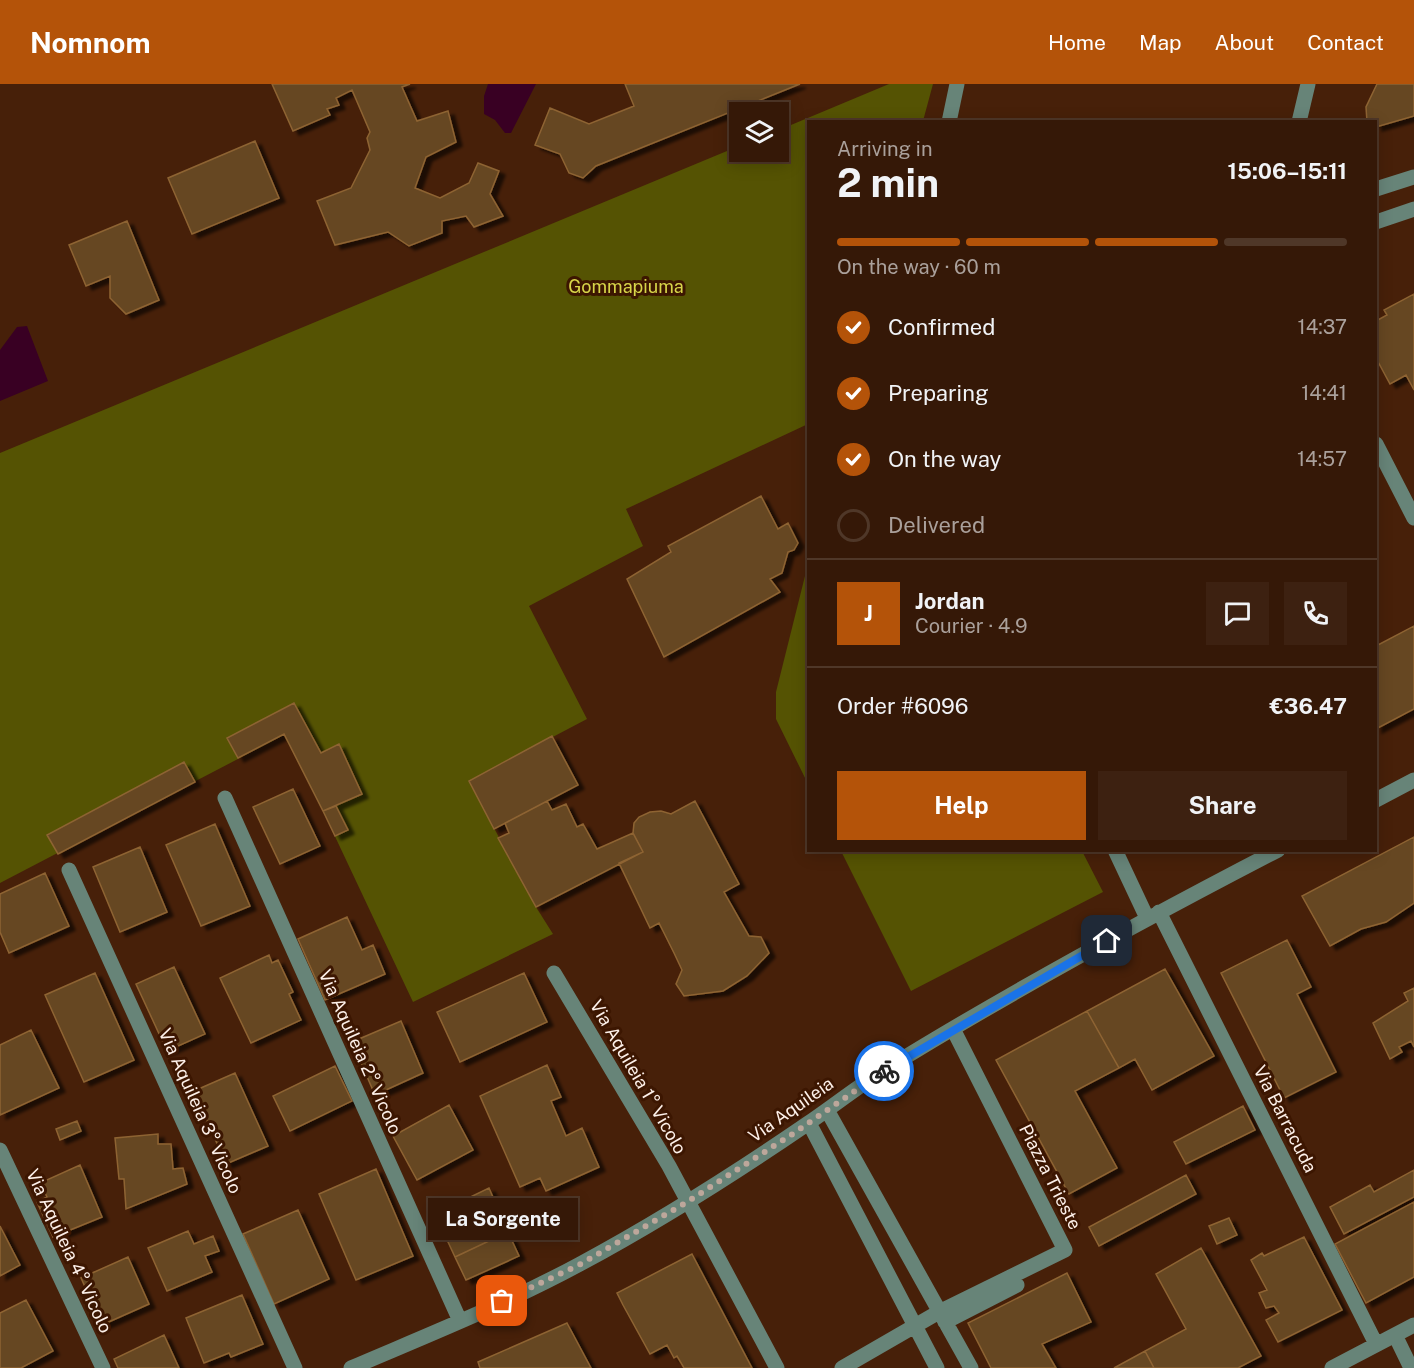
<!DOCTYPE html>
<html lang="en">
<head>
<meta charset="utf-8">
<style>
  body { margin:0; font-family:"Public Sans",sans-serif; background:#3d2111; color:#f1f3f6; height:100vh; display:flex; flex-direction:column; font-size:22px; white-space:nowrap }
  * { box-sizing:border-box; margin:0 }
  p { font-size:20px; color:#aaa09b }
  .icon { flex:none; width:33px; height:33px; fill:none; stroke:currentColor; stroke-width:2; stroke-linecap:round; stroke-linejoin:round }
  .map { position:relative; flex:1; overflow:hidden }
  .panel { position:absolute; left:807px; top:36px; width:570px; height:732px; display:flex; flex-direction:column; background:#351807; border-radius:0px; box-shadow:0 3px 15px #0003,0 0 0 2px #4f3728 }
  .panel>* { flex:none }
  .controls { position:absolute; left:729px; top:18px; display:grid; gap:12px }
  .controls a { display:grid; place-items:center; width:60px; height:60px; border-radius:0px; background:#351807; box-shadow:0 3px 15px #0003,0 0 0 2px #4f3728; font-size:30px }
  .pin { position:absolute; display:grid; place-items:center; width:51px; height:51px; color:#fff; margin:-26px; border-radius:12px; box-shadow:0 3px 9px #0006 }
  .courier { position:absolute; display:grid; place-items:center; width:60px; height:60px; margin:-30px; border:4px solid #1a73e8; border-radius:50%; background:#fff; color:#222; box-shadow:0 2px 8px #0007 }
  .bubble { position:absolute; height:42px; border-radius:0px; background:#351807; box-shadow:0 3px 15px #0003,0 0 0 2px #4f3728; font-size:20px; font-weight:700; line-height:42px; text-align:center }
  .head em { font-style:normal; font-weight:700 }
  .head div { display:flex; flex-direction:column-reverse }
  .head { display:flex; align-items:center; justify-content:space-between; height:102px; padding:0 30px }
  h1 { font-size:39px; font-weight:700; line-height:45px }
  .bar { display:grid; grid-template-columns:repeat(4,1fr); gap:9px 6px; align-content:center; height:72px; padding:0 30px }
  .bar i { height:8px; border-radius:4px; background:#4f3728 }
  .bar .on { background:#b45309 }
  .bar p { grid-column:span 4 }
  .line { display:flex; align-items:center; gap:15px; padding:0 30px; border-top:2px solid #4f3728 }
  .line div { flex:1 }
  .round { display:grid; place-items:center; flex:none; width:63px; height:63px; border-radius:0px; background:#3d2111 }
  ol { padding:0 30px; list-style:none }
  li { display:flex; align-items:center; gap:18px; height:66px }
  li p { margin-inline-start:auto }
  li .icon { padding:6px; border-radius:50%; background:#b45309; color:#fff; stroke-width:4 }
  li:last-child { color:#aaa09b }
  li i { width:33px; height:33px; border:3px solid #4f3728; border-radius:50% }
  .primary-button { display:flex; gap:12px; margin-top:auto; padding:12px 30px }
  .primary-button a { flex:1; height:69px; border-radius:0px; background:#b45309; color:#fff; font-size:24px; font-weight:700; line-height:69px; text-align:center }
  .primary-button a+a { background:#3d2111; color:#f1f3f6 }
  header { display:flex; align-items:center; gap:36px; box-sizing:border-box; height:84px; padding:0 30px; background:#b45309; color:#fff }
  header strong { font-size:28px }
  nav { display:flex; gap:33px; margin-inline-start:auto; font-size:21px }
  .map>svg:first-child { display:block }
  .green { fill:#555303 }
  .water { fill:#390023 }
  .building { fill:#664723; stroke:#8e6433; stroke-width:1.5; filter:url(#shadow) }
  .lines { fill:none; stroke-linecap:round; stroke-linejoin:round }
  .minor { stroke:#678478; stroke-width:15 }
  .done { stroke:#bda79b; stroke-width:6; stroke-dasharray:0 10.8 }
  .route { stroke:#1a73e8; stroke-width:8 }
  .labels { text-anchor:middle; stroke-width:6; stroke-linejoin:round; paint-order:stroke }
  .park-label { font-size:18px; fill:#d7d549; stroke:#3c1601 }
  .street-label { font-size:18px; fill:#fdf0e9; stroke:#3c1601 }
</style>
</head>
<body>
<header>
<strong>Nomnom</strong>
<nav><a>Home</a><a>Map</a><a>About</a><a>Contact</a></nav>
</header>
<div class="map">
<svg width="1414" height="1284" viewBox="0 0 1414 1284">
  <defs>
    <filter id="shadow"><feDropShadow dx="6" dy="4" stdDeviation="1.5" flood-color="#0009"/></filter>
  </defs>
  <rect width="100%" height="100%" fill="#472009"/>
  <path class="green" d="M889 0H933L923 37 808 38V340L626 425 643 462 529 522 587 635 469 697 536 823 553 850 413 918 323 727 284 651 0 799V369L739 62 740 68H778L779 46Z
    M808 480V700L776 635V608Z
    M841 767H1082L1103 808 911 907Z"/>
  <path class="water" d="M488 0H536L511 49H505L495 36 484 30V12Z
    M27 242 48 297 0 317V266L17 243Z"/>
  <path class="building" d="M272 0H410L402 3 417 37 448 27 456 58 426 73 415 104 440 114 469 99 478 79 499 87 490 110 503 132 474 143 466 132 442 137V149L409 162 388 148 335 161 317 117 351 104 370 66 367 54 370 48 352 6 336 14 339 21 327 25 330 31 293 47Z
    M625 0H800L596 82 583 94 569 89 560 70 535 61 550 24 589 40 634 22Z
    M1377 0H1414V32L1376 43V38H1367L1366 23Z
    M255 57 279 114 192 150 168 94Z
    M127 137 159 216 126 230 110 214V192L86 202 69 161Z
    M1414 210V306L1406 291 1390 300 1376 274V237L1387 231 1384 226Z
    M761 412 778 445 788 439 798 459 794 466 788 468 782 489 770 495 780 508 664 573 627 495 671 468 668 462Z
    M1414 542V625L1376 645V562Z
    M294 619 321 669 339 660 362 710 323 727 284 650 238 674 227 654Z
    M552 652 578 701 494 745 469 697Z
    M184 678 195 698 58 770 47 751Z
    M293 705 320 762 280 780 253 723Z
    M547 717 552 726 566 720 577 743 583 740 597 765 633 749 643 768 536 823 498 754 509 749 505 739Z
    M695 717 739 800 724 808 749 852 761 853 769 869 747 892 723 907 684 912 676 900 682 886 674 869 659 839 650 844 619 779 643 768 633 749 634 739 639 733 650 728 661 727 671 730Z
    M336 722 348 746 335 752 323 727Z
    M215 740 250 822 201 842 166 761Z
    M1414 753V819L1386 838 1361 845 1330 862 1302 812Z
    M140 763 167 828 120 848 93 783Z
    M45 789 69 842 9 869 0 848V810Z
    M347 833 362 866 373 861 385 890 325 916 298 855Z
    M1287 856 1311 903 1297 910 1336 988 1284 1014 1221 889Z
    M269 871 272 879 278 876 293 908 289 910 301 936 251 959 220 894Z
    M174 883 205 950 167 967 136 900Z
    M1165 885 1214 972 1152 1006 1135 975 1119 984 1087 927Z
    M95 889 134 976 84 998 45 911Z
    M524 889 547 938 460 978 437 928Z
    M1414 904V963L1411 957 1399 963 1402 968 1390 975 1373 939 1408 917 1404 909Z
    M1087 927 1119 984 1075 1007 1117 1084 1069 1110 996 976Z
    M401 937 423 989 375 1011 352 958Z
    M31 946 59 1004 0 1031V961Z
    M547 981 561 1013 551 1017 566 1052 582 1044 599 1083 546 1107 540 1094 520 1103 480 1012Z
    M335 982 352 1017 290 1047 273 1012Z
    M235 989 268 1062 226 1080 194 1007Z
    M449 1021 473 1066 417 1096 393 1052Z
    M1243 1022 1255 1046 1186 1080 1174 1058Z
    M77 1037 81 1047 60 1056 56 1045Z
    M158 1050V1060H171L173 1085 183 1084 187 1100 126 1125 124 1095H119L115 1054Z
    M80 1081 102 1133 53 1153 37 1118 47 1113 40 1099Z
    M376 1085 413 1172 356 1196 319 1110Z
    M1414 1086V1113L1344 1150 1330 1123 1370 1101 1374 1108Z
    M1186 1091 1196 1110 1099 1162 1089 1143Z
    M489 1104 508 1148 455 1173 435 1130Z
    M1414 1118V1193L1366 1219 1335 1160Z
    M298 1126 329 1195 274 1220 243 1150Z
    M1229 1134 1237 1151 1217 1160 1209 1142Z
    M0 1142 20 1181 0 1192Z
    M188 1147 194 1160 213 1152 219 1167 205 1172 212 1188 167 1207 148 1164Z
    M508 1148 519 1172 466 1196 455 1173Z
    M1304 1153 1342 1226 1278 1258 1266 1236 1279 1229 1274 1222 1266 1224 1259 1209 1267 1206 1251 1176 1262 1169 1264 1172Z
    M1201 1164 1261 1272 1238 1284H1154L1145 1267 1186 1245 1156 1190Z
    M692 1170 752 1284H684L677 1272 674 1274 667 1261 650 1270 623 1221 617 1209Z
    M128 1173 149 1220 102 1241 81 1194Z
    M1067 1189 1091 1238 1042 1260 1056 1284H991L968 1239Z
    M242 1211 263 1260 231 1273 229 1269 204 1279 186 1234Z
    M26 1216 53 1267 21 1284H0V1229Z
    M567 1239 591 1284H480L478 1278Z
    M164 1251 179 1284H118L114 1275Z
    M1145 1267 1154 1284H1114Z"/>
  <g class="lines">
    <path class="minor" d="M949 38 957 0
      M1299 38 1308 0
      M1376 105 1414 93
      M1376 138 1414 125
      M1376 360 1414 434
      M225 714 460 1237
      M1376 716 1414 696
      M1115 766 1147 834
      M69 786 295 1284
      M1159 828 1376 1260
      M554 889 669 1082 777 1284
      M827 1026 971 1284
      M809 1039 937 1284
      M0 1066 103 1284
      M945 1238 1017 1201
      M1395 1251 1411 1284
      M351 1284C428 1251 506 1220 580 1180 658 1138 734 1090 807 1040 832 1023 856 1004 881 988 1010 908 1143 836 1278 766
      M842 1284 939 1228 1065 1166 953 945
      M1332 1284 1414 1241"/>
  </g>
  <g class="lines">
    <path class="done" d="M502 1217 579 1181 687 1118 794 1049 884 987"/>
    <path class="route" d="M884 987 1107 857"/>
  </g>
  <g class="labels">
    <g class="park-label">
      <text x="626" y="209">Gommapiuma</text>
    </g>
    <g class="street-label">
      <text transform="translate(360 968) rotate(66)" y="6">Via Aquileia 2° Vicolo</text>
      <text transform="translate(638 993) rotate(60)" y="6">Via Aquileia 1° Vicolo</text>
      <text transform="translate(791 1026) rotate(-35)" y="6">Via Aquileia</text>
      <text transform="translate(200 1027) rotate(66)" y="6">Via Aquileia 3° Vicolo</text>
      <text transform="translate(1285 1035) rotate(63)" y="6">Via Barracuda</text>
      <text transform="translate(1050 1093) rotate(63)" y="6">Piazza Trieste</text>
      <text transform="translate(69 1167) rotate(65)" y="6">Via Aquileia 4° Vicolo</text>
    </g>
  </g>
</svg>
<div class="controls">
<a><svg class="icon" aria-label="layers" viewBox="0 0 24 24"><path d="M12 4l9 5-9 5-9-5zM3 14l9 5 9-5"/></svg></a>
</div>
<div class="pin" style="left:502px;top:1217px;background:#ea580c"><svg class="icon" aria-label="bag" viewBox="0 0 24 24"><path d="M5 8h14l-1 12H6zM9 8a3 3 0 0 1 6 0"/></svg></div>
<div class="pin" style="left:1107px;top:857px;background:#1f2937"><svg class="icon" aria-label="home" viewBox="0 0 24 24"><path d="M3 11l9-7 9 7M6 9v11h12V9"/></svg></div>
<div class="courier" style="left:884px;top:987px"><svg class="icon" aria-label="bike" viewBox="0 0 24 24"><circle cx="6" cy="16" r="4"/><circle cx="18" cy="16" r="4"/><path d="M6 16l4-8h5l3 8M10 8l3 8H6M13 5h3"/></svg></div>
<div class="bubble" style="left:428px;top:1114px;width:150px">La Sorgente</div>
<section class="panel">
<div class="head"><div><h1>2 min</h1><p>Arriving in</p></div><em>15:06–15:11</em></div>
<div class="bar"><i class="on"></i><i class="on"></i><i class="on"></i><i></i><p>On the way · 60 m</p></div>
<ol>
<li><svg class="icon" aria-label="check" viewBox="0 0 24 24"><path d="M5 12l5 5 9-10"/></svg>Confirmed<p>14:37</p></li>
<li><svg class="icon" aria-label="check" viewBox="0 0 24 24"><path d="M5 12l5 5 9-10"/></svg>Preparing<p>14:41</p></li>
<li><svg class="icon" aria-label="check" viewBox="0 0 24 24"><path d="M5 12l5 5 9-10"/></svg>On the way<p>14:57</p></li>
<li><i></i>Delivered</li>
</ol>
<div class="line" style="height:108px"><b class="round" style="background:#b45309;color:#fff">J</b><div><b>Jordan</b><p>Courier · 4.9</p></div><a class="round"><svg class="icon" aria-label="chat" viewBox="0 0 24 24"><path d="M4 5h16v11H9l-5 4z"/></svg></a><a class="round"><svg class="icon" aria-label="phone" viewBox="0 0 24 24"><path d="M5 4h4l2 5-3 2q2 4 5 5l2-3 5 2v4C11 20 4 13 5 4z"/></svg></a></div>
<div class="line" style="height:78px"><div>Order #6096</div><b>€36.47</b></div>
<div class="primary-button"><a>Help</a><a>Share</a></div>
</section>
</div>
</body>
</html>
